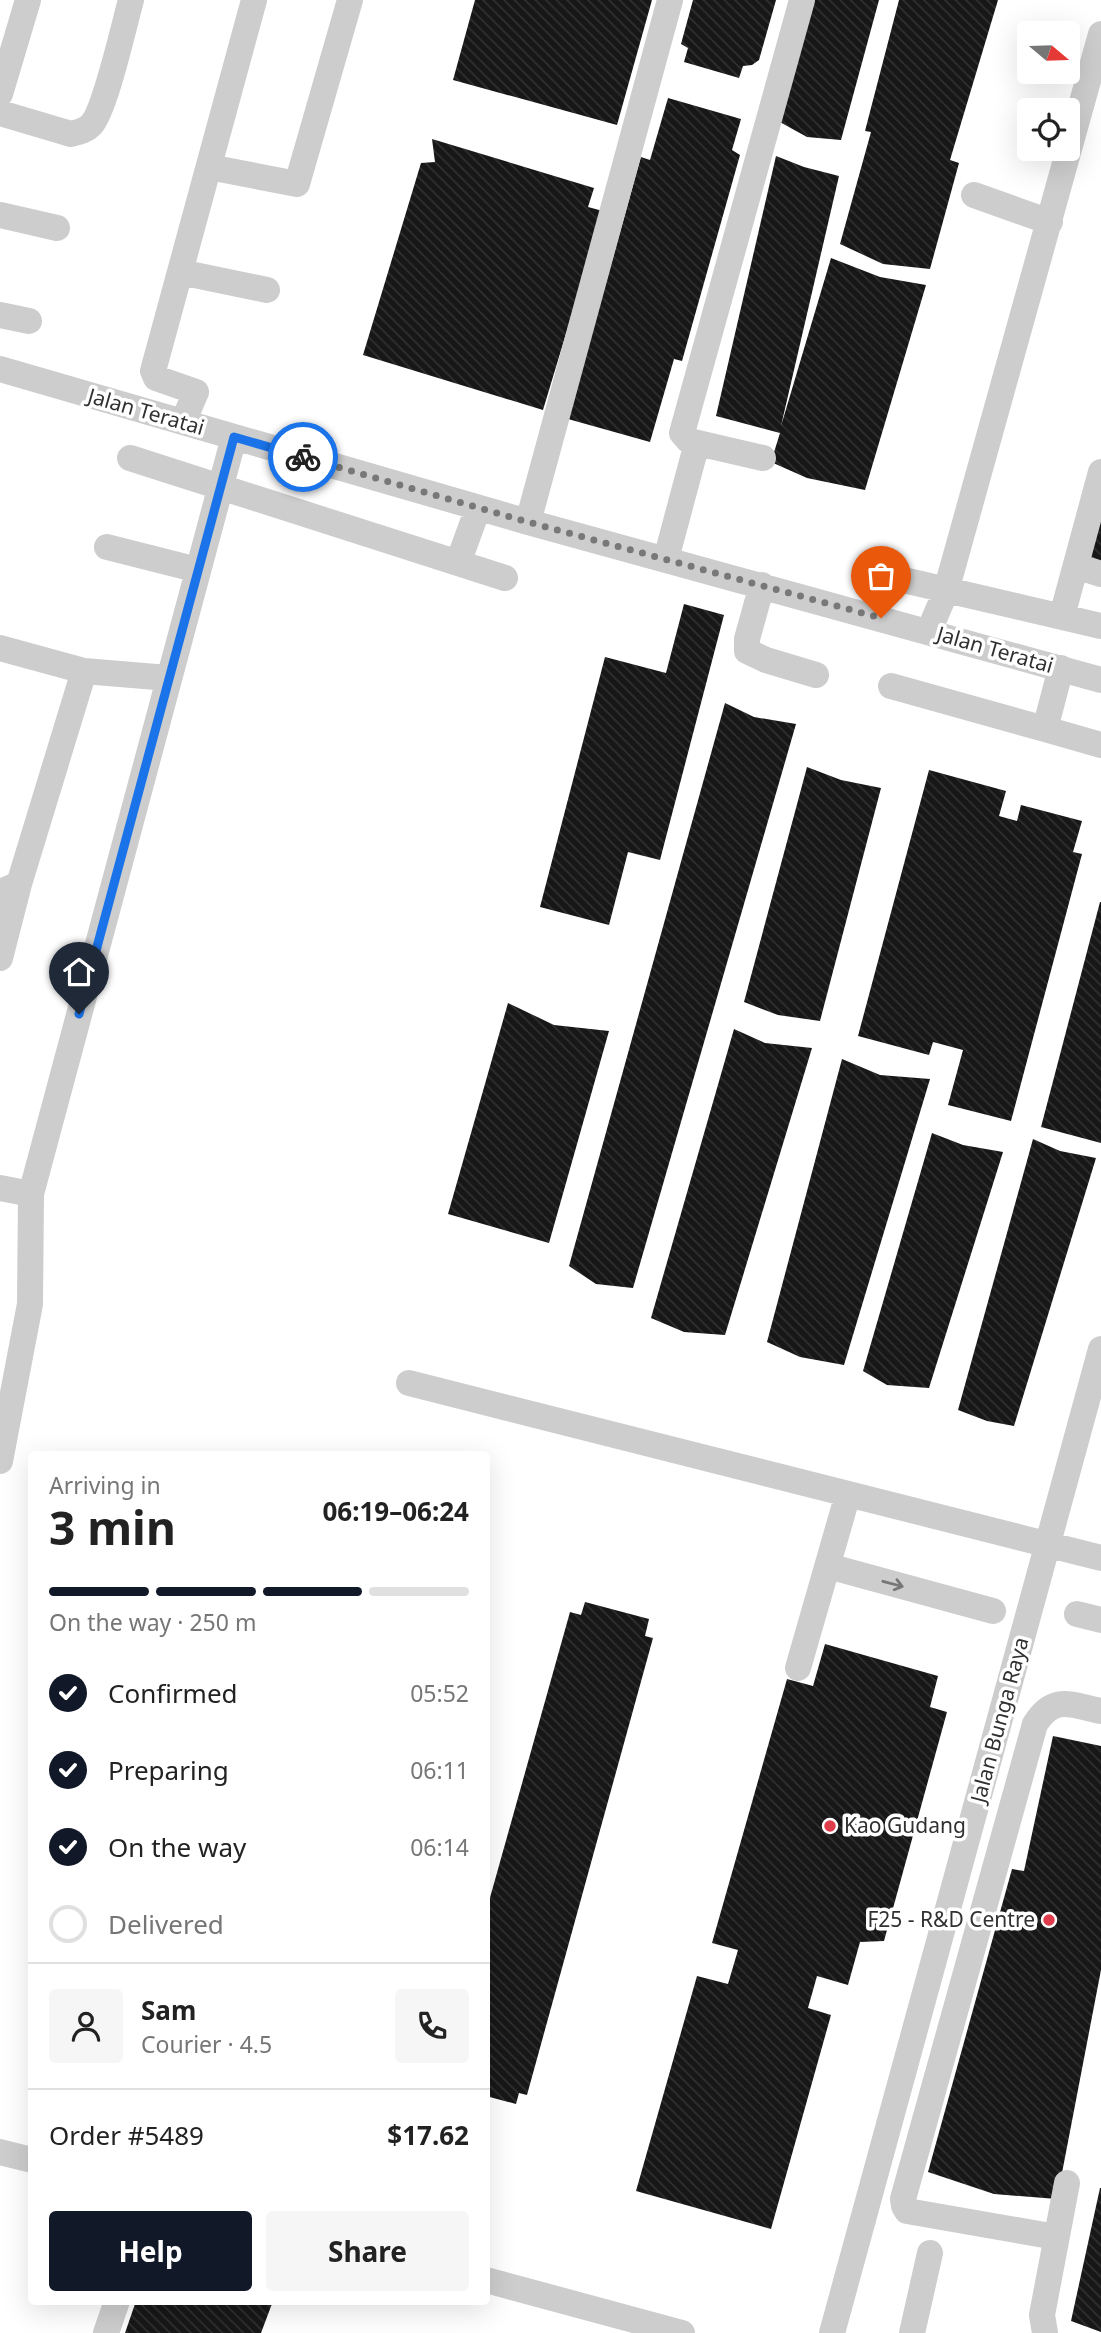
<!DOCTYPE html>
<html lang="en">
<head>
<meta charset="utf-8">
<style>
  body { margin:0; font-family:"Noto Sans",sans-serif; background:#f6f6f6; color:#222; height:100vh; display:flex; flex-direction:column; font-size:26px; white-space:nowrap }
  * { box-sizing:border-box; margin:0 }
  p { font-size:23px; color:#767676 }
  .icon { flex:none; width:38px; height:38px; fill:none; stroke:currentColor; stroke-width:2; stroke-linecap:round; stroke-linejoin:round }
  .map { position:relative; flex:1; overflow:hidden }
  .drawer { position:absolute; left:28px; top:1451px; width:462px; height:854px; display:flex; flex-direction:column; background:#fff; border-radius:7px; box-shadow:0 7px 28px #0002 }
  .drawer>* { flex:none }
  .needle { width:46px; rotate:109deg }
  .buttons { position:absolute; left:1017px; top:21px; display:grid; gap:14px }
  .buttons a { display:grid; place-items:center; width:63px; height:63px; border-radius:7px; background:#fff; box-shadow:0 7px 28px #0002; font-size:35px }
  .pin { position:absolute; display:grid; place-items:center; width:60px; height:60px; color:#fff; margin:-72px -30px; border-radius:50% 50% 50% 0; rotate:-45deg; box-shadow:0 0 7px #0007 }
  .pin .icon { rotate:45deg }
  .courier { position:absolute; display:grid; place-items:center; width:70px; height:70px; margin:-35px; border:5px solid #1a73e8; border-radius:50%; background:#fff; color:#222; box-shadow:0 2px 9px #0007 }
  .head em { font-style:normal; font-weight:700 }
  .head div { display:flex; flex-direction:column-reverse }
  .head { display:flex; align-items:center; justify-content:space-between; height:119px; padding:0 21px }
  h1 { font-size:46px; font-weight:700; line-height:52px }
  .bar { display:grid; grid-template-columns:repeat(4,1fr); gap:10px 7px; align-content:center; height:84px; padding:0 21px }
  .bar i { height:9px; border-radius:5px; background:#e0e0e0 }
  .bar .on { background:#111827 }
  .bar p { grid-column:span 4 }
  .line { display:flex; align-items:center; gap:18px; padding:0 21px; border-top:2px solid #e0e0e0 }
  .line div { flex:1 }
  .round { display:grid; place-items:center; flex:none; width:74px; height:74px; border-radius:7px; background:#f6f6f6 }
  ol { padding:0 21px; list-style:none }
  li { display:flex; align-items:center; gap:21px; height:77px }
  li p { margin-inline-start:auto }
  li .icon { padding:7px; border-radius:50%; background:#111827; color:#fff; stroke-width:4 }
  li:last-child { color:#767676 }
  li i { width:38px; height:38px; border:4px solid #e0e0e0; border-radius:50% }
  .primary-button { display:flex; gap:14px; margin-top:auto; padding:14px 21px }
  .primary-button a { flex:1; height:80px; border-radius:7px; background:#111827; color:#fff; font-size:28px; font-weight:700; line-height:80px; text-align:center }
  .primary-button a+a { background:#f6f6f6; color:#222 }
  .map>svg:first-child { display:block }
  .building { fill:url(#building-back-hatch) }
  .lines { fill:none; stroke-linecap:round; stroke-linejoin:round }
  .minor { stroke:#cdcdcd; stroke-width:26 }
  .oneway { stroke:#777 }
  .done { stroke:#787878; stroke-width:7; stroke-dasharray:0 12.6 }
  .route { stroke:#1a73e8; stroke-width:9 }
  .poi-dot { fill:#de3b4b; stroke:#fff; stroke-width:2.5 }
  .labels { text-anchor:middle; stroke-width:7; stroke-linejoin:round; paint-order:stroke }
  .street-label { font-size:21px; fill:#303030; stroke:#fff }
  .poi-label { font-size:21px; fill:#303030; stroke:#fff; text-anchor:start }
</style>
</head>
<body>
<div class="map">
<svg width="1101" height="2333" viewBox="0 0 1101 2333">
  <defs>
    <pattern id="building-back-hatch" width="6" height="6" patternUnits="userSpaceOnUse" patternTransform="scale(1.75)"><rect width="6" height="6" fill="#171717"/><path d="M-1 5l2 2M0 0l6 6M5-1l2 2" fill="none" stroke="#303030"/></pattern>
  </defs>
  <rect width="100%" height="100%" fill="#fff"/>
  <path class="building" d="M475 0H652L617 125 453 80Z
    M693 0H776L759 60 752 65 743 66 739 78 684 62 688 48 681 44Z
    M810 0H879L841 140 807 137 778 121Z
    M899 0H998L950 160 959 163 930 269 883 264 840 244 871 132 865 131Z
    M668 98 741 119 732 150 740 155 682 361 674 359 650 442 568 419 641 157 650 160Z
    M432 139 594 188 588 207 603 211 543 410 363 355 421 163 435 162Z
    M776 156 804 167 839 176 781 426 831 258 880 277 926 285 865 490 807 478 771 462 780 433 716 416Z
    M1101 496V568L1081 562Z
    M684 604 724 615 660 860 628 852 609 925 540 907 605 657 666 673Z
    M725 703 754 717 796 724 633 1288 596 1284 569 1266Z
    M807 767 841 780 881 788 820 1021 778 1015 744 1002Z
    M929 770 1006 791 999 816 1017 821 1021 805 1082 821 1073 852 1082 854 1011 1121 948 1105 963 1050 933 1042 929 1055 858 1036Z
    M1100 902H1101V1143L1041 1127Z
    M508 1003 554 1025 609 1031 549 1243 448 1214Z
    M734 1029 765 1043 812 1048 725 1335 684 1332 651 1318Z
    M842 1059 880 1075 930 1079 844 1365 800 1357 767 1342Z
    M932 1133 963 1145 1003 1152 929 1388 887 1385 863 1371Z
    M1033 1139 1060 1151 1096 1158 1014 1426 987 1421 958 1410Z
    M585 1602 649 1619 645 1636 653 1638 527 2095 519 2093 516 2104 486 2096V1912L570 1612 581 1615Z
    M825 1644 938 1676 930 1707 947 1712 884 1941 860 1942 848 1985 817 1976 808 2008 831 2015 771 2229 636 2191 697 1976 728 1984 738 1950 712 1943 787 1679 813 1686Z
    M1053 1736 1101 1746V1970L1057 2199 994 2194 928 2172 1012 1869 1024 1871Z
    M1100 2188H1101V2332L1071 2321Z
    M136 2301H273L261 2333H125Z"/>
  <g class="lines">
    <path class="minor" d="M0 94 28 0
      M0 113 71 134C79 132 85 131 91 125 105 111 124 25 131 0
      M209 167 297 184 350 0
      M974 195 1050 222
      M0 215 57 228
      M180 272 267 290
      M0 315 29 321
      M0 369 528 522 1101 680
      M183 422 196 392 156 378 153 371 254 0
      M130 458 505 578
      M763 458 689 441 682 433 802 0
      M528 522 670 0
      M107 547 198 570
      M666 559 697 443
      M458 563 478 508
      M1076 566 1101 574
      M865 571 1101 626
      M762 585 747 639V651L766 660 816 675
      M1062 616 1101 472
      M929 631 946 591 1101 34
      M0 648 84 671
      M1061 668 1045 729 1101 745
      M891 686 1045 729
      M0 892 19 884 84 671 168 678
      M0 958 19 884
      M0 1188 31 1194
      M409 1383 1101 1558
      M0 1461 30 1304 31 1194 234 437
      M828 1566 993 1611
      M1077 1614 1101 1620
      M798 1668 848 1494
      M0 2152 32 2160
      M1056 2237 907 2211 904 2206 903 2199 1035 1724C1054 1694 1071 1705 1101 1711
      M486 2280 682 2333
      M106 2333 117 2301
      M832 2333 1101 1349
      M912 2333 930 2253
      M1045 2333 1042 2315 1067 2183"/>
  </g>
  <defs><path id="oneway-shaft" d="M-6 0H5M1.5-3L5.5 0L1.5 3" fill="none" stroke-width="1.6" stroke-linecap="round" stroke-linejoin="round" transform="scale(1.75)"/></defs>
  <use class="oneway" href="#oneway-shaft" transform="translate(893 1584) rotate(15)"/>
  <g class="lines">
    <path class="done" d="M303 457 528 522 881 618"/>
    <path class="route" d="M79 1014 234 437 303 457"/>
  </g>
  <g class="poi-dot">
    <circle cx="830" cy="1826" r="7"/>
    <circle cx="1049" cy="1920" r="7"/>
  </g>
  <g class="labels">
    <g class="street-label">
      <text transform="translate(146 412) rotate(16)" y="7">Jalan Teratai</text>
      <text transform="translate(995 650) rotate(16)" y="7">Jalan Teratai</text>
      <text transform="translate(1000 1720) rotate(-75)" y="7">Jalan Bunga Raya</text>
    </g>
    <g class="poi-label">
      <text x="844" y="1833">Kao Gudang</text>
      <text x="1035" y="1927" text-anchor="end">F25 - R&amp;D Centre</text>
    </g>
  </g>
</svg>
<div class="buttons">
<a><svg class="needle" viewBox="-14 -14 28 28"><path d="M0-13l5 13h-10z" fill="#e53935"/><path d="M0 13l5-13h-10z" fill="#767676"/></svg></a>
<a><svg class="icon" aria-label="locate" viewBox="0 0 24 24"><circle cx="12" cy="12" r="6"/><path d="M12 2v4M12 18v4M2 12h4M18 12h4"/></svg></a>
</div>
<div class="pin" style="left:881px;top:618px;background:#ea580c"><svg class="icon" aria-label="bag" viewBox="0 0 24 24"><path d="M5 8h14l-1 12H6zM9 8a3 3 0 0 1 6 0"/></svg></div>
<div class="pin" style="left:79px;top:1014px;background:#1f2937"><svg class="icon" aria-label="home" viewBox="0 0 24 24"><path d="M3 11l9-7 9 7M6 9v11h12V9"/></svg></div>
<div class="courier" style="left:303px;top:457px"><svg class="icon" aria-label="bike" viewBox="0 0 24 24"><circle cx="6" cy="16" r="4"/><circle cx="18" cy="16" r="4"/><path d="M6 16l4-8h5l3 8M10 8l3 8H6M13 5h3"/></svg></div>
<section class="drawer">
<div class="head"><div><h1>3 min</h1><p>Arriving in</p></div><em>06:19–06:24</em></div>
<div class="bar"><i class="on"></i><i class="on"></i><i class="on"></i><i></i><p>On the way · 250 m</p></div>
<ol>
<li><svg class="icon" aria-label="check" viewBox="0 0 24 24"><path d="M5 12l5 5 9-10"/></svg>Confirmed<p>05:52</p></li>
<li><svg class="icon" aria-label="check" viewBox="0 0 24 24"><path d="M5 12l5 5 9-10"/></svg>Preparing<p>06:11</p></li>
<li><svg class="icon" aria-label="check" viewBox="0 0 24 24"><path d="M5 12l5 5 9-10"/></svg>On the way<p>06:14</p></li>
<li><i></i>Delivered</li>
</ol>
<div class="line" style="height:126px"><a class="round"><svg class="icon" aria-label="person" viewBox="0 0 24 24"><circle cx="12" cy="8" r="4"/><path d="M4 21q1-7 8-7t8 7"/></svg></a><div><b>Sam</b><p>Courier · 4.5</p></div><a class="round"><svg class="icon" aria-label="phone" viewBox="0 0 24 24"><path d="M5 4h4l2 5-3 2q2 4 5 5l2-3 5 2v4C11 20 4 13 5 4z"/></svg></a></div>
<div class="line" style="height:91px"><div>Order #5489</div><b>$17.62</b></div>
<div class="primary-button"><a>Help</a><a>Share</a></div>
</section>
</div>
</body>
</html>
